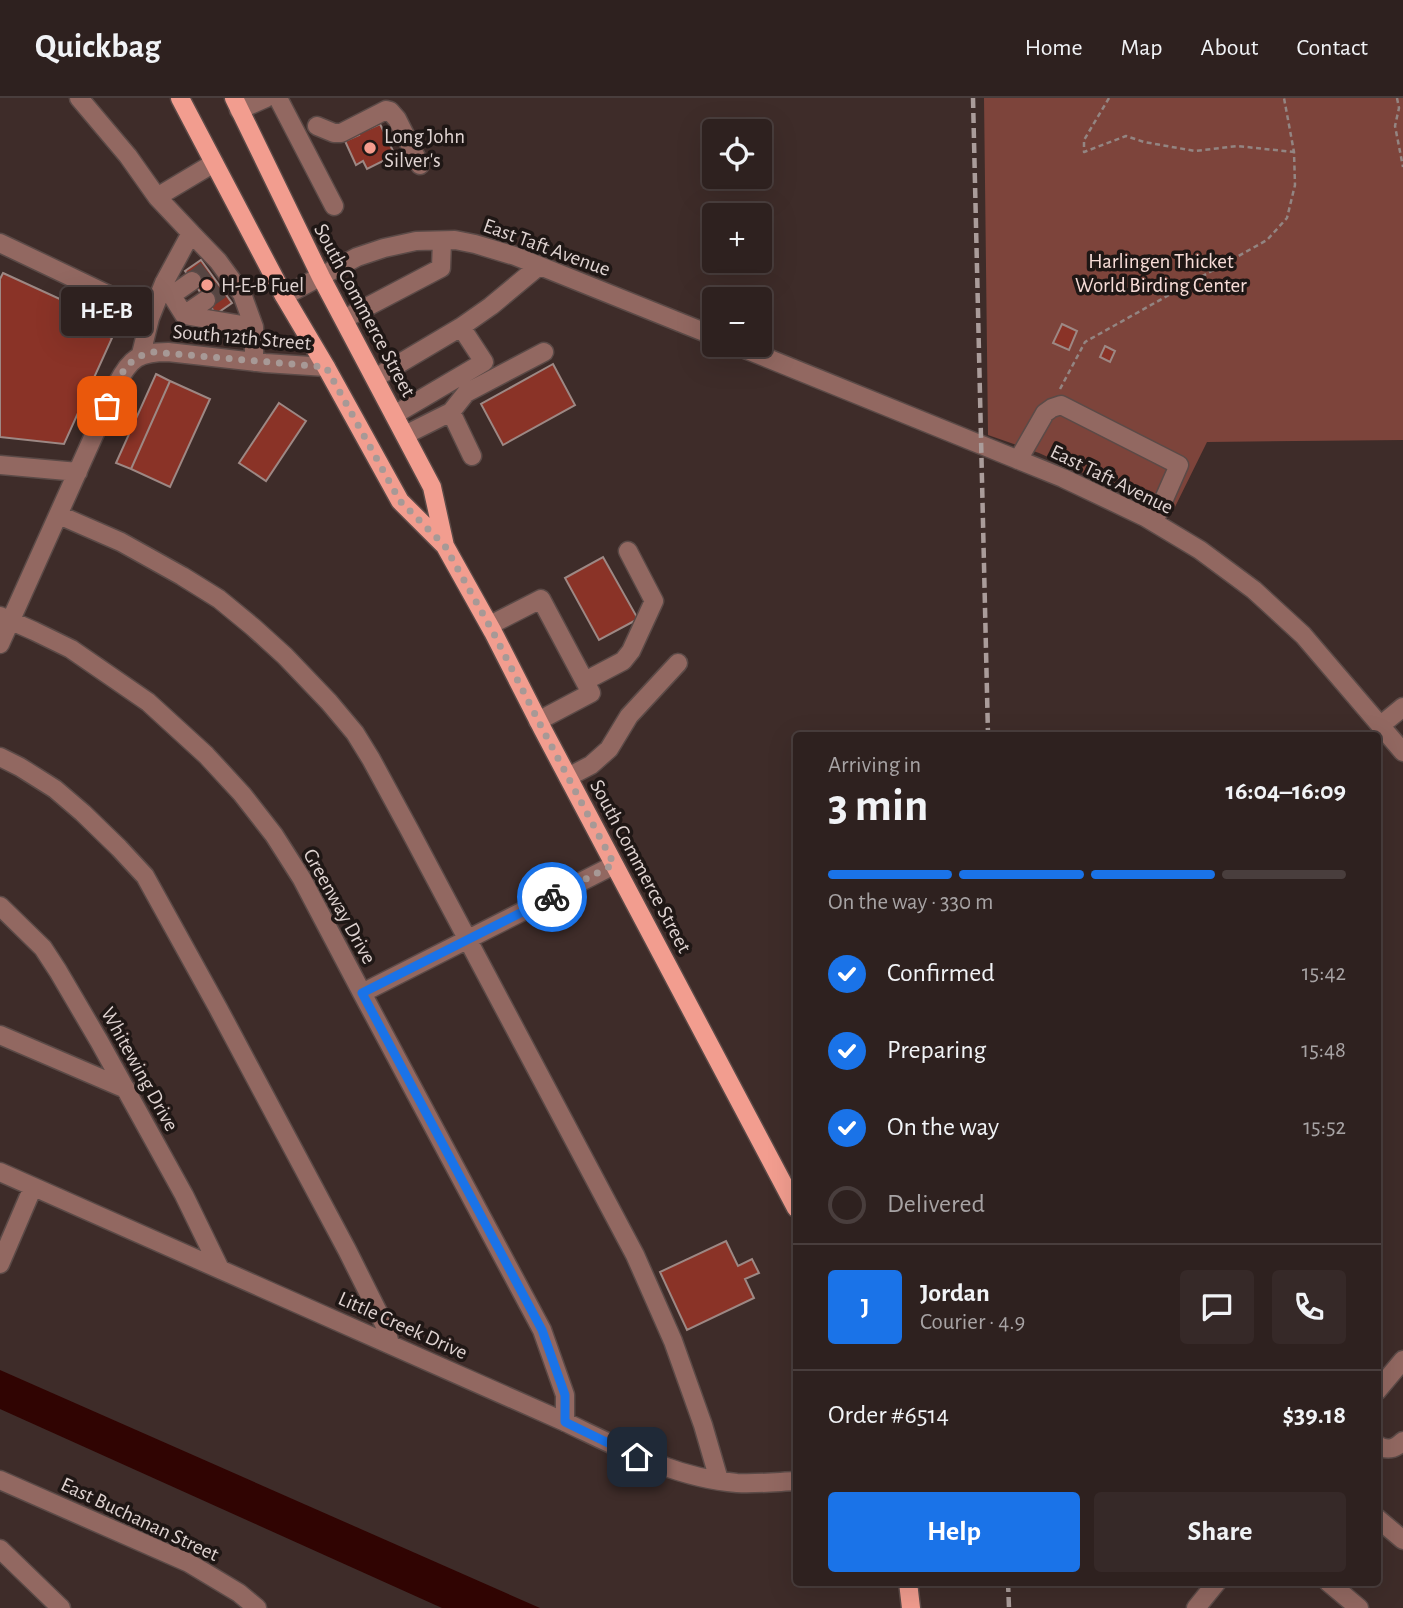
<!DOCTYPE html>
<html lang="en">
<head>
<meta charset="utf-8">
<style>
  body { margin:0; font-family:"Alegreya Sans",sans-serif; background:#362928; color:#f1f3f6; height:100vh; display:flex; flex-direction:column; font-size:26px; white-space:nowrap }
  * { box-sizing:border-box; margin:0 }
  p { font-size:23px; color:#a7a3a4 }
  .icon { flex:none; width:38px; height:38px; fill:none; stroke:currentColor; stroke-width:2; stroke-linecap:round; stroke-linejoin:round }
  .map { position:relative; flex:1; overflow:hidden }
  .sheet { position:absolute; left:793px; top:634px; width:588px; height:854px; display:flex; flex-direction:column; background:#2e211f; border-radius:7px; box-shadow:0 7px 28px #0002,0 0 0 2px #493e3d }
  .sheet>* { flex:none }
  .buttons { position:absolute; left:702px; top:21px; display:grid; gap:14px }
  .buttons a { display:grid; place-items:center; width:70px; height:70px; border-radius:7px; background:#2e211f; box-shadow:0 7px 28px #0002,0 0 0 2px #493e3d; font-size:35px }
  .pin { position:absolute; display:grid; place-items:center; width:60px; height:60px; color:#fff; margin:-30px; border-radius:14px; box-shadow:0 4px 10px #0006 }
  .courier { position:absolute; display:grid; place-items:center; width:70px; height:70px; margin:-35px; border:5px solid #1a73e8; border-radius:50%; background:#fff; color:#222; box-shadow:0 2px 9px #0007 }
  .bubble { position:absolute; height:49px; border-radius:7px; background:#2e211f; box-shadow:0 7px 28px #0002,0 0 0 2px #493e3d; font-size:23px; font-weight:700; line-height:49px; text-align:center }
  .summary em { font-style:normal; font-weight:700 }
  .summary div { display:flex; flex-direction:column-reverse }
  .summary { display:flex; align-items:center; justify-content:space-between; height:119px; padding:0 35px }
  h1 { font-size:46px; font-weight:700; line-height:52px }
  .bar { display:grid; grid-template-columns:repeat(4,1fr); gap:10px 7px; align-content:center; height:84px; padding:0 35px }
  .bar i { height:9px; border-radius:5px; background:#493e3d }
  .bar .current { background:#1a73e8 }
  .bar p { grid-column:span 4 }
  .line { display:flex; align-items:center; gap:18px; padding:0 35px; border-top:2px solid #493e3d }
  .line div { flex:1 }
  .round { display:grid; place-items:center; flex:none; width:74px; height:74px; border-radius:7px; background:#362928 }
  ol { padding:0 35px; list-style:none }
  li { display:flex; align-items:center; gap:21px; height:77px }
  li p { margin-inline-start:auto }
  li .icon { padding:7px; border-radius:50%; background:#1a73e8; color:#fff; stroke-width:4 }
  li:last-child { color:#a7a3a4 }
  li i { width:38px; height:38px; border:4px solid #493e3d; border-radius:50% }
  .action { display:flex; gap:14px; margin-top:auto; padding:14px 35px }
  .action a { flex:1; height:80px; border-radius:7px; background:#1a73e8; color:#fff; font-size:28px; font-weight:700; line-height:80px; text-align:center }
  .action a+a { background:#362928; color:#f1f3f6 }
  header { display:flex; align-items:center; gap:42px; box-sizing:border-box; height:98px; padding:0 35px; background:#2e211f; border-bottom:2px solid #493e3d }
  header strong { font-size:33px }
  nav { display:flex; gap:38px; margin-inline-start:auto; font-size:24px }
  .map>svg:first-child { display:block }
  .green { fill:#7d443b }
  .water { fill:#300402 }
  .building { fill:#8a3327; stroke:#9d8884; stroke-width:2 }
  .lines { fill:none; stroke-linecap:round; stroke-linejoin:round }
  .minor-tunnel { stroke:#564542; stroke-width:18; stroke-dasharray:18 9; stroke-linecap:butt }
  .minor-casing { stroke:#5b4a47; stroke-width:21 }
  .major-casing { stroke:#5b4a47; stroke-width:21 }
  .path { stroke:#938582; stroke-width:2.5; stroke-dasharray:5 3.5; stroke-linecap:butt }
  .minor { stroke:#926861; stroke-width:18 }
  .major { stroke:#f29d8f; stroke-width:18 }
  .rail { stroke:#aa9c9a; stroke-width:4.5; stroke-dasharray:10 5; stroke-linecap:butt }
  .done { stroke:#a79996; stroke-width:7; stroke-dasharray:0 12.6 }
  .route { stroke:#1a73e8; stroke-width:9 }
  .poi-dot { fill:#f59d8e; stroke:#1f1715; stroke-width:2.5 }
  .labels { text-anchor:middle; stroke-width:7; stroke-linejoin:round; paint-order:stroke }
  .poi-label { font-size:21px; fill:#dfd3d1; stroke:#1f1715; text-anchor:start }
  .street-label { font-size:21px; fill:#dfd3d1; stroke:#1f1715 }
  .park-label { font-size:21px; fill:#f7dcd7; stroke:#1f1715 }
</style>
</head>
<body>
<header>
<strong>Quickbag</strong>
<nav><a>Home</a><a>Map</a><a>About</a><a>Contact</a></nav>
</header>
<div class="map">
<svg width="1403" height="1510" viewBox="0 0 1403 1510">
  <rect width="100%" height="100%" fill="#3e2c29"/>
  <path class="green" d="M984 0H1403V342L1207 344 1172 415 1039 355 988 337Z"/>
  <path class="water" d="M0 1272 540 1510H442L0 1311Z"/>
  <path class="building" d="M366 25 369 31 380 26 395 57 367 71 363 63 356 67 345 43 359 37 356 30Z
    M201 162 232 205 216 216 185 173Z
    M3 175 73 207 67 220 112 240 64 346 0 339V181Z
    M1062 226 1077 233 1069 252 1053 245Z
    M1105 248 1115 253 1110 264 1100 259Z
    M553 266 575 307 503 347 481 306Z
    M156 276 170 283 131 371 116 365Z
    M170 283 210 301 170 389 131 371Z
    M279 305 306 323 266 383 239 365Z
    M603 459 638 521 599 542 565 480Z
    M726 1143 738 1168 752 1161 759 1175 745 1181 754 1200 687 1232 660 1174Z"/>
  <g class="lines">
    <path class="minor-tunnel" d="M192 183 207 171
      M206 202 222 191"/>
    <g class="minor-casing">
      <path id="minor" d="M79 0 128 58 157 99
        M278 0 334 108
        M239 12 266 0
        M317 28 334 35H341L386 12 390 13 397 21 420 67
        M0 145 109 197 150 220
        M164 185 184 217 254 229 242 196 218 163 191 135
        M172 197 192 183
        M284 198 357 159 384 150 416 143 455 142 475 146 515 158 714 238
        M184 217 206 202
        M344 221 441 170 442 143
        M254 229V264
        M461 229 491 208 539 168
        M735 247 1063 380 1145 419 1200 452 1254 492 1303 537 1403 654
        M141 256 150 220 164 185 191 135 157 99 214 65
        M375 280 461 229 484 264 394 317
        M451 314 472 358
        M405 337 451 314 466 295 544 254
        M1018 362 1045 315 1052 310 1061 307 1179 367 1154 424
        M0 367 78 374
        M59 417 121 444 182 478 219 501 253 529 285 558 329 604 355 635 371 661 409 731 635 1157 673 1243 703 1327 719 1382
        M0 518 34 533 71 551 148 604 206 657 242 696 274 737 302 781 362 895 542 1232 565 1297V1324
        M490 527 541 501 591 595 538 623
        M0 546 117 286C130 260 139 254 168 254L265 265 326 269
        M585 583 623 563 631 553 654 503 628 453
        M1381 627 1403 609
        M0 659 20 669 55 691 83 715 119 750 145 778 218 910 347 1152 385 1228 390 1246
        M568 679 591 667 609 651 629 618 678 565
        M0 808 43 850 58 873 99 943 184 1097 220 1171
        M362 895 614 767
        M0 937 126 991
        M0 1074 565 1324C620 1350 675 1380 737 1385 757 1386 776 1384 796 1383
        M0 1166 33 1089
        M1377 1293 1403 1262
        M1377 1347C1387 1353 1395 1351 1403 1343
        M0 1382 189 1465 239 1495 257 1510
        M1377 1420 1403 1442
        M0 1451 61 1510
        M1328 1484 1359 1510
        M1196 1510 1217 1484"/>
    </g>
    <g class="major-casing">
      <path id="major" d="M180 0 284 198 326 269 400 403 445 448 493 534 543 632 796 1110
        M234 0 321 179 432 389 445 448
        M908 1484 911 1510"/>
    </g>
    <path class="path" d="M1109 0 1084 42V54L1126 38 1144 44 1195 53 1237 48 1294 54
      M1397 0 1399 10 1395 28 1403 69
      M1060 291 1085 244 1267 142 1287 120 1295 87 1294 54 1284 0"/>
    <use href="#minor" class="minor"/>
    <use href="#major" class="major"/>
    <path class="rail" d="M973 0 988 637
      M1008 1484 1009 1510"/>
  </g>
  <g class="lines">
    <path class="done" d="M107 308C118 283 123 260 153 254L326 269 400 403 445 448 493 534 543 632 614 766 552 799"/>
    <path class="route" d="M552 799 362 895 542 1232 565 1297V1324L637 1359"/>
  </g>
  <g class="poi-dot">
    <circle cx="370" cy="50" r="7"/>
    <circle cx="207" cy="187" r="7"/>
  </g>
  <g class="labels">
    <g class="poi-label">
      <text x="384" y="45">Long John<tspan x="384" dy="24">Silver's</tspan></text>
      <text x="221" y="194">H-E-B Fuel</text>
    </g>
    <g class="street-label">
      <text transform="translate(547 149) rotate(20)" y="7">East Taft Avenue</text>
      <text transform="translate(365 212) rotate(62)" y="7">South Commerce Street</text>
      <text transform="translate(242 239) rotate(5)" y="7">South 12th Street</text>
      <text transform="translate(1112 381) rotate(26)" y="7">East Taft Avenue</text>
      <text transform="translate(641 768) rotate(62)" y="7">South Commerce Street</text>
      <text transform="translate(340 808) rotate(61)" y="7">Greenway Drive</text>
      <text transform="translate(140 971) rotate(61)" y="7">Whitewing Drive</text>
      <text transform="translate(403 1227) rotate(24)" y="7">Little Creek Drive</text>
      <text transform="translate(140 1421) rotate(25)" y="7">East Buchanan Street</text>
    </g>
    <g class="park-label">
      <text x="1161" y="170">Harlingen Thicket<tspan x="1161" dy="24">World Birding Center</tspan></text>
    </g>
  </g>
</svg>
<div class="buttons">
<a><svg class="icon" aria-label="locate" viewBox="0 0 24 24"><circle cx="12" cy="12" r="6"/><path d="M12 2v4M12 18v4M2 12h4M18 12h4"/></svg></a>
<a>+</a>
<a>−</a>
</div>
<div class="pin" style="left:107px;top:308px;background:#ea580c"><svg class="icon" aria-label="bag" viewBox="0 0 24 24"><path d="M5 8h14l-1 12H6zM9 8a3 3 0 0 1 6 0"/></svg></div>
<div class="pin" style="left:637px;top:1359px;background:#1f2937"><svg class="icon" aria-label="home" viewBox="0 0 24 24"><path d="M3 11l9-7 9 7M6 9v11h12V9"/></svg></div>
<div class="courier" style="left:552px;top:799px"><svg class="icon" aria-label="bike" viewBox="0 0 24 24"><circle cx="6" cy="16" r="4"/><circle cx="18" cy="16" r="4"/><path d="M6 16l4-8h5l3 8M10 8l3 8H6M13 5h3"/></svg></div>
<div class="bubble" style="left:61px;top:189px;width:91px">H-E-B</div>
<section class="sheet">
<div class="summary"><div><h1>3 min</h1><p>Arriving in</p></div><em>16:04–16:09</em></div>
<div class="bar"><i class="current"></i><i class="current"></i><i class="current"></i><i></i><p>On the way · 330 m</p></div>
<ol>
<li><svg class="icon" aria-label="check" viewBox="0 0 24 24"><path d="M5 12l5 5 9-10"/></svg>Confirmed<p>15:42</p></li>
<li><svg class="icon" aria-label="check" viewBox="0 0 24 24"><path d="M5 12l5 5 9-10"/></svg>Preparing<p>15:48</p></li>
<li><svg class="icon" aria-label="check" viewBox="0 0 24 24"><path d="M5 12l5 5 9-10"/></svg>On the way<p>15:52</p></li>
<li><i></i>Delivered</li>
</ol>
<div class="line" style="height:126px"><b class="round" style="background:#1a73e8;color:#fff">J</b><div><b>Jordan</b><p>Courier · 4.9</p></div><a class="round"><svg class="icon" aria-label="chat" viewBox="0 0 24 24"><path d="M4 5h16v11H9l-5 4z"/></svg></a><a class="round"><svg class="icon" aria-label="phone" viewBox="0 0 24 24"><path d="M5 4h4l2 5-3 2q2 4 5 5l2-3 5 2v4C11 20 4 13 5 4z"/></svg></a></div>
<div class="line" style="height:91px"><div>Order #6514</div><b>$39.18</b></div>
<div class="action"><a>Help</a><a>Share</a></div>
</section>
</div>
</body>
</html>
